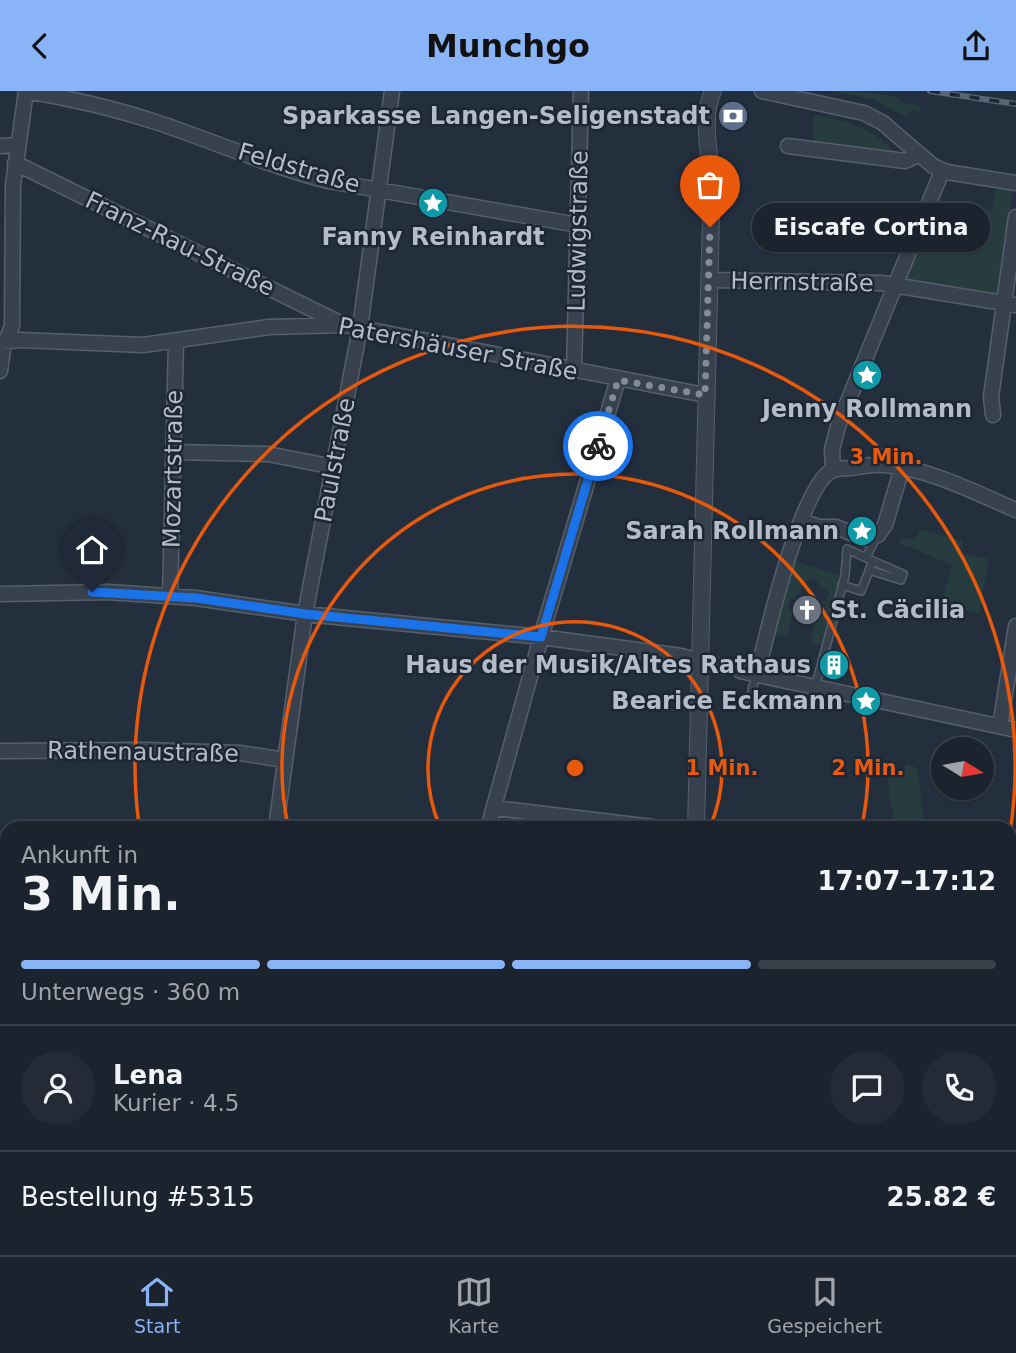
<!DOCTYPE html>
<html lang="de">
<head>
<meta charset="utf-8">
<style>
  body { margin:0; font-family:"DejaVu Sans",sans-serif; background:#242b36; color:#f1f3f6; height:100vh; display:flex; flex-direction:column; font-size:26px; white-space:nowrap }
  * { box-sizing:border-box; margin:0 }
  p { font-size:23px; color:#a0a4aa }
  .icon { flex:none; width:38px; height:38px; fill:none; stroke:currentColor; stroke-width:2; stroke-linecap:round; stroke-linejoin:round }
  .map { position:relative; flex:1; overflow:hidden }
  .panel { position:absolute; left:0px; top:730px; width:1017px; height:436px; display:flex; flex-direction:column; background:#1b232e; border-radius:21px 21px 0 0; box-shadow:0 2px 5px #0004,0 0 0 2px #39404a }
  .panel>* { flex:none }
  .needle { width:46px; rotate:101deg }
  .fabs { position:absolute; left:931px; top:646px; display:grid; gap:14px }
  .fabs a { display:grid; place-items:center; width:63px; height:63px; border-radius:50%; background:#1b232e; box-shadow:0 2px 5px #0004,0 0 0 2px #39404a; font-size:35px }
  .pin { position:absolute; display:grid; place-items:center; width:60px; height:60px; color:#fff; margin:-72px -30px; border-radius:50% 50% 50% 0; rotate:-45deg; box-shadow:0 0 7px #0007 }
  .pin .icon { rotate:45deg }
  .courier { position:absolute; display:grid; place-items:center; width:70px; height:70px; margin:-35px; border:5px solid #1a73e8; border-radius:50%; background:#fff; color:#222; box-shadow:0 2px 9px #0007 }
  .bubble { position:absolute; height:49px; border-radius:24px; background:#1b232e; box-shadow:0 2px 5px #0004,0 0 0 2px #39404a; font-size:23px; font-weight:700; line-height:49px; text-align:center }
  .summary em { font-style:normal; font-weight:700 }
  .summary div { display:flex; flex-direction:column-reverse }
  .summary { display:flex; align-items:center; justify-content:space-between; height:119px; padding:0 21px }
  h1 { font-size:46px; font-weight:700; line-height:52px }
  .bar { display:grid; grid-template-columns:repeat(4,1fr); gap:10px 7px; align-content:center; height:84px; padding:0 21px }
  .bar i { height:9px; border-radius:5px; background:#39404a }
  .bar .on { background:#8ab4f8 }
  .bar p { grid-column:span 4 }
  .line { display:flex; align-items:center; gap:18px; padding:0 21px; border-top:2px solid #39404a }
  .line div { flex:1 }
  .round { display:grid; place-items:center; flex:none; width:74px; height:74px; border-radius:37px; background:#242b36 }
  header { display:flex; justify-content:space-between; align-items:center; height:91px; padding:0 21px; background:#8ab4f8; color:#111; font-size:32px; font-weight:700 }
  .dock { display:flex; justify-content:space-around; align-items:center; height:98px; border-top:2px solid #39404a; background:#1b232e; font-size:19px; color:#a0a4aa }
  .dock a { display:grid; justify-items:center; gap:4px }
  .dock .on { color:#8ab4f8 }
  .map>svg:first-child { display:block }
  .green { fill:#263c3f }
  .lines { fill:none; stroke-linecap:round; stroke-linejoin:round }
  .stream { stroke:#394c67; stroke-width:3.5 }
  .service-casing { stroke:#565f6c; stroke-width:10 }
  .minor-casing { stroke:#565f6c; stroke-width:17 }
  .tertiary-casing { stroke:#565f6c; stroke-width:18 }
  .service { stroke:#38414e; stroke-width:7 }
  .minor { stroke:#38414e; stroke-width:14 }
  .tertiary { stroke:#38414e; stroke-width:16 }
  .rail-casing { stroke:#5a6575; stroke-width:6 }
  .rail { stroke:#1d2633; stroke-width:3.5; stroke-dasharray:10; stroke-linecap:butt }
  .done { stroke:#828b98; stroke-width:7; stroke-dasharray:0 12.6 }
  .route { stroke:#1a73e8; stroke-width:9 }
  .ring { fill:none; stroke:#e8590c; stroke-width:3.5 }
  .labels { text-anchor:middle; stroke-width:5; stroke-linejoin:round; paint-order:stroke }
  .poi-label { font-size:24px; font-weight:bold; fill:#b4bcc9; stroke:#1d2633; text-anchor:end }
  .street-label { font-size:24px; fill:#b4bcc9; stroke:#1d2633 }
  .centre { fill:#e8590c; stroke:#1d2633; stroke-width:3.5 }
  .ring-label { font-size:21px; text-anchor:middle; font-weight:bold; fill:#e8590c; stroke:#1d2633; stroke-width:5; stroke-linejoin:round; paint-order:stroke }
</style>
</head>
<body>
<header><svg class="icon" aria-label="back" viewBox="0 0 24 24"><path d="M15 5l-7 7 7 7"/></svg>Munchgo<svg class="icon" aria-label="share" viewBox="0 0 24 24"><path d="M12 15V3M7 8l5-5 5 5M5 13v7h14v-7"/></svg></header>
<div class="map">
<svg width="1016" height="1164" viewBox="0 0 1016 1164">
  <rect width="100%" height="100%" fill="#242f3e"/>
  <path class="green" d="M833 0H858L897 6 901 11 920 15V20L911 19 906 26 872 8Z
    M813 24C845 30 867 34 891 57L890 63 814 54Z
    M996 97 1013 100 998 204 902 188 934 111 971 117 976 125 982 118 992 120Z
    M919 438 963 450 962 462 989 468 979 523 941 513 952 474 907 455 906 456 899 453 900 447 916 448Z
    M792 469 842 485 824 555 810 551 816 528 823 524 825 516 821 509 826 510 829 501 826 498H821L817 490 809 488 802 494 800 502 791 508 788 515 793 523 787 546 773 543Z
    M906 673 915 676 919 688 924 737H895L885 675 904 680Z
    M1016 767V1164H895L887 1159 1010 1158V770Z
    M7 803V1053H0V805Z"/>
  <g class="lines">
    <path class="stream" d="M0 903H7
      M1010 978 1016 980"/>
    <g class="service-casing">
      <path id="service" d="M866 466 873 453 874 446
        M842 494 861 500 873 470 903 483 901 489 869 479
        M815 597 845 485 847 458 873 470
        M749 614 753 595 757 584
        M787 1158 797 1164
        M838 1158 846 1164"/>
    </g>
    <g class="minor-casing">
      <path id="minor" d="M26 0C70 7 113 17 156 31 213 50 269 75 328 90L578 134
        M762 0 864 22 883 32 933 75 947 81 1016 92
        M0 55 18 54
        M788 55 905 70 918 64
        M15 72 340 232
        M709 189 881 192 1016 214
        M0 251 21 249 143 254 269 236 345 234 705 304
        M0 280 3 258 12 235 13 94 26 0
        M574 280 581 0
        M993 324 991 306 1016 126
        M173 361 268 363 334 376
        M833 379 832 358 839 332 942 80
        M802 430 819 436H836L866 448 878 444 885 434 902 377
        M0 503 108 501 196 507 305 523 541 546 681 565 724 576
        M170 505 176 251
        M740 580 1016 639
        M757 584C766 546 800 398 831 380 837 377 846 377 852 377 863 375 874 373 884 374 928 377 976 402 1016 419
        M1000 635 1016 535
        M0 660 146 659 240 662 285 669
        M495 717 661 737
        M276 737 305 523 360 237 392 0
        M488 737 541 546 618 288
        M1010 764 1016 761
        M154 1158 155 1164
        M571 1158 594 1164
        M30 1164 73 1158"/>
    </g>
    <g class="tertiary-casing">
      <path id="tertiary" d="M696 737 712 84C708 58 702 24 713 0
        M645 1164V1158
        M690 1164V1158"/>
    </g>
    <use href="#service" class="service"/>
    <use href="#minor" class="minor"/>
    <use href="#tertiary" class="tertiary"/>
    <g class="rail-casing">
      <path id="rail" d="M930 0 1016 13"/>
    </g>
    <use href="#rail" class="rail"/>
  </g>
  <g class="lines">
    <path class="done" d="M598 355 618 289 705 304 710 136"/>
    <path class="route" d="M92 501 196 507 305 523 541 546 598 355"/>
  </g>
  <g class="ring">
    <path d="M440 736A147 147 0 1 1 710 736"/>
    <path d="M288 735A293 293 0 1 1 862 735"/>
    <path d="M139 734A440 440 0 1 1 1010 742"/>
  </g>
  <defs>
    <g id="bank-disc" transform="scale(1.575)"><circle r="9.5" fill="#5c6f8a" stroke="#1d2633"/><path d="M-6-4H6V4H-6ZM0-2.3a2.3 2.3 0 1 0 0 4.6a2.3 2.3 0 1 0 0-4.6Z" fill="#fff"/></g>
    <g id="sight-disc" transform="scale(1.575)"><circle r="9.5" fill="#0f9aa8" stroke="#1d2633"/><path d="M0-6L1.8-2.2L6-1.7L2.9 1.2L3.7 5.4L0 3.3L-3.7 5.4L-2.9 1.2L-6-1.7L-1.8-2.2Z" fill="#fff"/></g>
    <g id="church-disc" transform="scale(1.575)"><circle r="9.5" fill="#6b7280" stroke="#1d2633"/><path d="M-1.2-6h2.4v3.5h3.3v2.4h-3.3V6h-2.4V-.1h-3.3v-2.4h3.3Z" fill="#fff"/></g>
    <g id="building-disc" transform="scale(1.575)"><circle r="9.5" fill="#0f9aa8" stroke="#1d2633"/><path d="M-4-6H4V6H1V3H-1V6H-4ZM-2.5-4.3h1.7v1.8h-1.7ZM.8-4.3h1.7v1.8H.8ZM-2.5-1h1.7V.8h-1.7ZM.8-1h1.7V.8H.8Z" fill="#fff"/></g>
  </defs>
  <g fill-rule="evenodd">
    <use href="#bank-disc" x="733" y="25"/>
    <use href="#sight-disc" x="433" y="112"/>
    <use href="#sight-disc" x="867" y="284"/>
    <use href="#sight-disc" x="862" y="440"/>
    <use href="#church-disc" x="807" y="519"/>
    <use href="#building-disc" x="834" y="574"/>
    <use href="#sight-disc" x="866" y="610"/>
  </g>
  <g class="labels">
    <g class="poi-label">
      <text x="710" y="33">Sparkasse Langen-Seligenstadt</text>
      <text x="433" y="154" text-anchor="middle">Fanny Reinhardt</text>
      <text x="867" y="326" text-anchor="middle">Jenny Rollmann</text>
      <text x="839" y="448">Sarah Rollmann</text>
      <text x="830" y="527" text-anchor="start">St. Cäcilia</text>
      <text x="811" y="582">Haus der Musik/Altes Rathaus</text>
      <text x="843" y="618">Bearice Eckmann</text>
    </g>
    <g class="street-label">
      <text transform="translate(299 77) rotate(16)" y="8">Feldstraße</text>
      <text transform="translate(578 140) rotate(-89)" y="8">Ludwigstraße</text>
      <text transform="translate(180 153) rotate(26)" y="8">Franz-Rau-Straße</text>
      <text transform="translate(802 191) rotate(1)" y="8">Herrnstraße</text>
      <text transform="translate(458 258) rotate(11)" y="8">Patershäuser Straße</text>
      <text transform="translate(335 369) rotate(-79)" y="8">Paulstraße</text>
      <text transform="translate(173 378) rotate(-89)" y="8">Mozartstraße</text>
      <text transform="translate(143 661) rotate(1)" y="8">Rathenaustraße</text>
    </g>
  </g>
  <circle cx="575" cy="677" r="10" class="centre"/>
  <g class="ring-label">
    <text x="886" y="373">3 Min.</text>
    <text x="722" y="684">1 Min.</text>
    <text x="868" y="684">2 Min.</text>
  </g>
</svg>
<div class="fabs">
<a><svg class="needle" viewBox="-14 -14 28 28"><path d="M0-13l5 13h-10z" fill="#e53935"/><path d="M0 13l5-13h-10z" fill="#a0a4aa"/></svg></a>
</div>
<div class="pin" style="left:710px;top:136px;background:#ea580c"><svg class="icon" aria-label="bag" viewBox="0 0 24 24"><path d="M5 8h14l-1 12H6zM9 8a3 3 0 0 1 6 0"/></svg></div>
<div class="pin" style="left:92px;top:501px;background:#1f2937"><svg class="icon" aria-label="home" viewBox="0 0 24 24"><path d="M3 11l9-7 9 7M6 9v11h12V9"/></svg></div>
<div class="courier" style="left:598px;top:355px"><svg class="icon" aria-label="bike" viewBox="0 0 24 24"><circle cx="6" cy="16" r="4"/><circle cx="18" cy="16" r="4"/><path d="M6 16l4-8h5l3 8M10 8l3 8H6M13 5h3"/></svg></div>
<div class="bubble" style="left:752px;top:112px;width:238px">Eiscafe Cortina</div>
<section class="panel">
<div class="summary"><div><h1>3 Min.</h1><p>Ankunft in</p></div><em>17:07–17:12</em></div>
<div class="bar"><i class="on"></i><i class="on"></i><i class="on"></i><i></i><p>Unterwegs · 360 m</p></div>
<div class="line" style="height:126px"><a class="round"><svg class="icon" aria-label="person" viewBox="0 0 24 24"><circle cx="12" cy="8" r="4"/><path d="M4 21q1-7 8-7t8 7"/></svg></a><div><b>Lena</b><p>Kurier · 4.5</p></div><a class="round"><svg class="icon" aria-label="chat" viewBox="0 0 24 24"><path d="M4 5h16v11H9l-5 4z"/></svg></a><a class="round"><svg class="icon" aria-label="phone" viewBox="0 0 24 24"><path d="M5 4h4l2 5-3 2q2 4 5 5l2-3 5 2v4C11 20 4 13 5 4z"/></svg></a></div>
<div class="line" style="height:91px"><div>Bestellung #5315</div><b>25.82 €</b></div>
</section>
</div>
<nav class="dock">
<a class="on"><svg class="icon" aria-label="home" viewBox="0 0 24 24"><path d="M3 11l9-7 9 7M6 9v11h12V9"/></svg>Start</a>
<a><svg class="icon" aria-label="map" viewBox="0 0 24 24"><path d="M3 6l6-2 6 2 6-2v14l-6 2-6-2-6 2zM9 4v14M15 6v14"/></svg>Karte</a>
<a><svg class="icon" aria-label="saved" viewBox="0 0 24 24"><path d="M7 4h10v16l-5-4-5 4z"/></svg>Gespeichert</a>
</nav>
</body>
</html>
